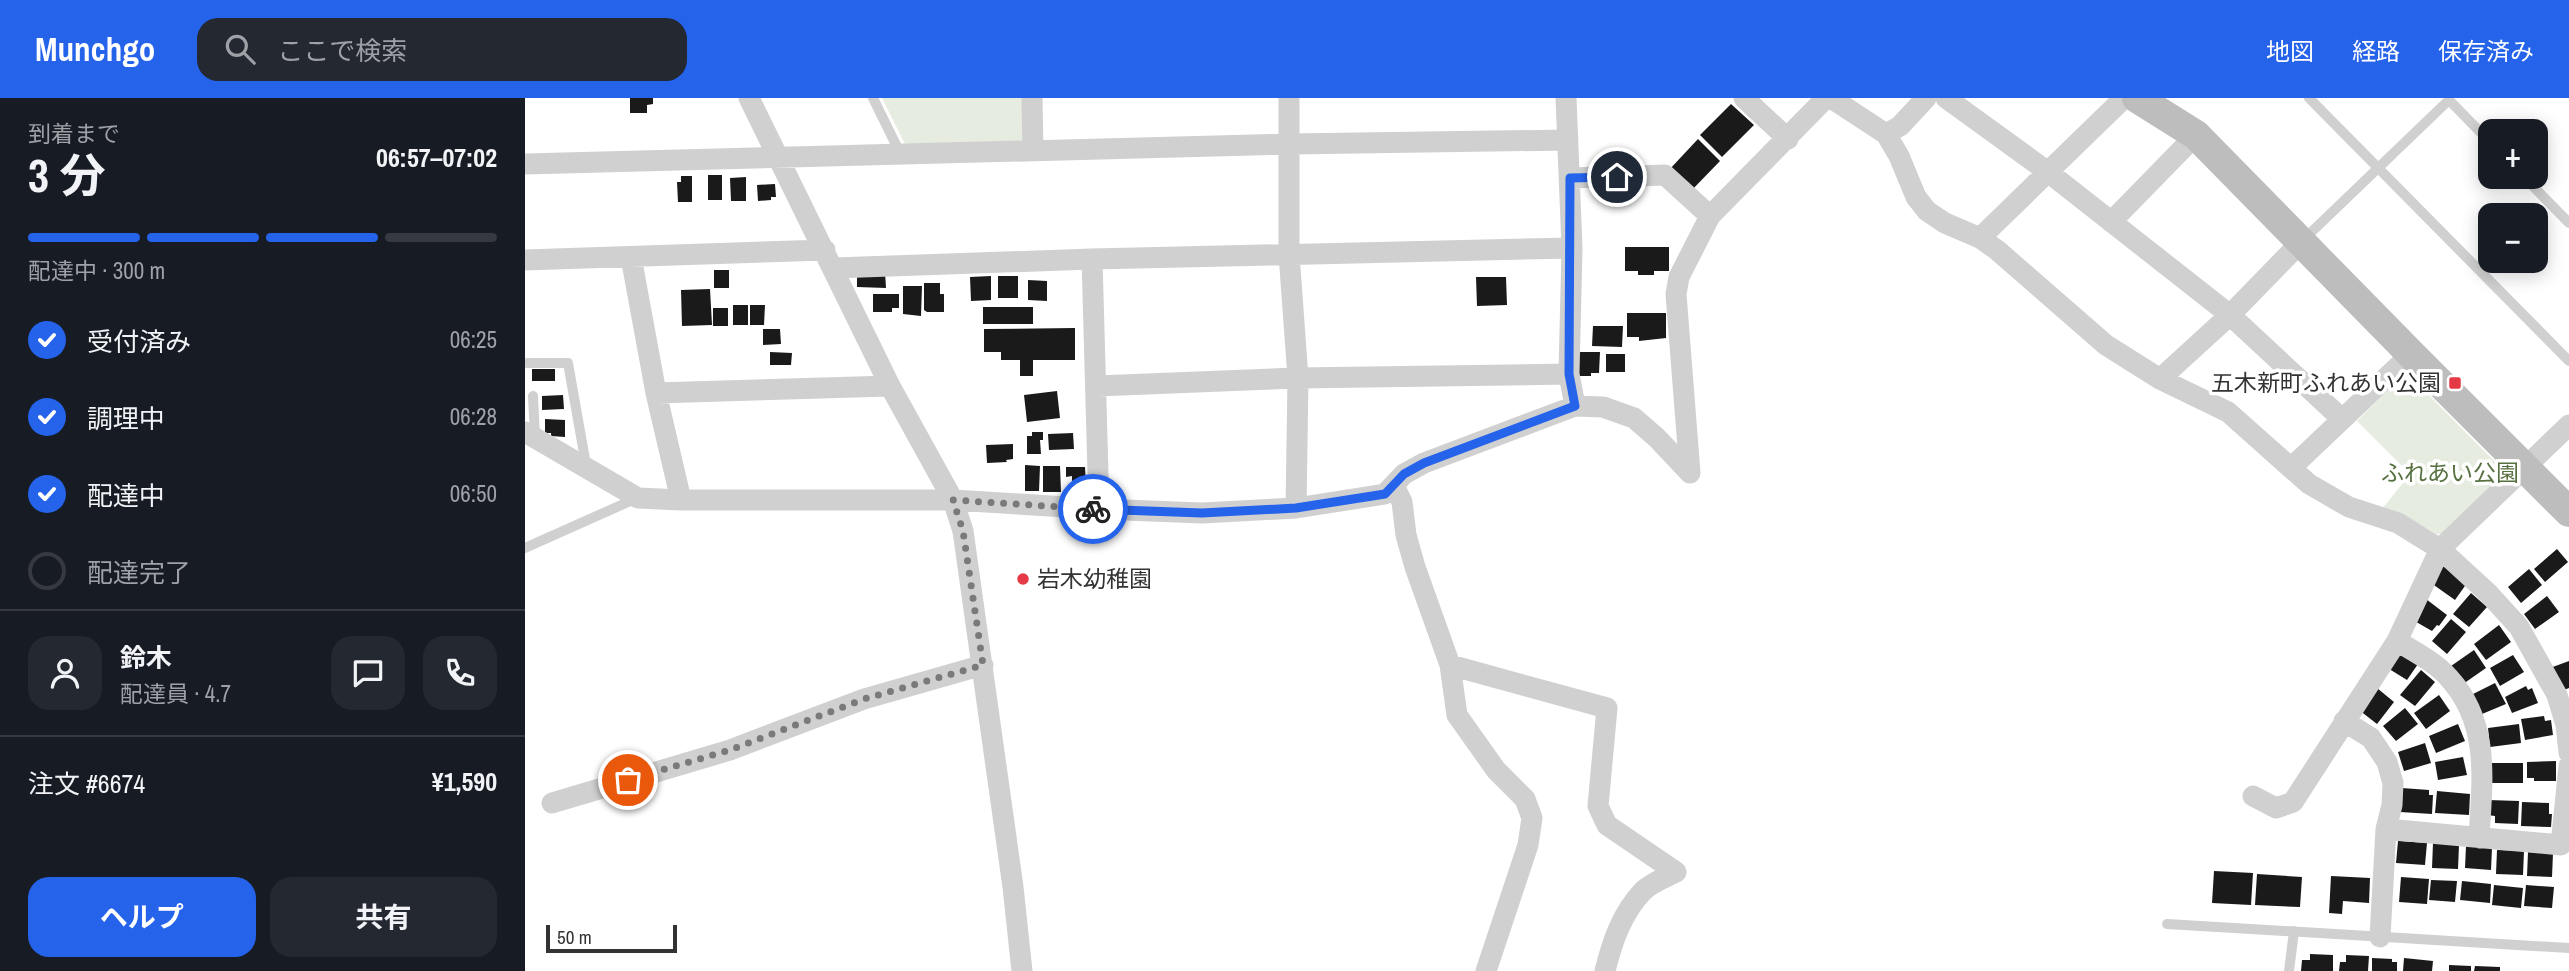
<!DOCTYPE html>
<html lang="ja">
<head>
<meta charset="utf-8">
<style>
  body { margin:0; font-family:"Archivo Narrow","Noto Sans JP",sans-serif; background:#242831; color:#f1f3f6; height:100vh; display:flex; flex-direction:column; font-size:26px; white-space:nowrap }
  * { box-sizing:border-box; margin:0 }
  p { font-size:23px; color:#9ea1a6 }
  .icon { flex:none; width:38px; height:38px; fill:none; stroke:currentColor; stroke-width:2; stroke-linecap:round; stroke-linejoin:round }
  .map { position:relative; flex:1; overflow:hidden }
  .details { display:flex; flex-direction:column; background:#171b24; width:525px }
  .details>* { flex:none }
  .buttons { position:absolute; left:1953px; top:21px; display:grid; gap:14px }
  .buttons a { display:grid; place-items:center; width:70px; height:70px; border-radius:14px; background:#171b24; box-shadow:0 4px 18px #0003; font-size:35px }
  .scale { position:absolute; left:21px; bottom:18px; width:131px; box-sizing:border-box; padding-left:7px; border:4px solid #333; border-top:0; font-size:19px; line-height:24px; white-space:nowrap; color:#333; -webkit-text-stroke:5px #fff; paint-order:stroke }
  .pin { position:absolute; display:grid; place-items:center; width:60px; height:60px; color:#fff; margin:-30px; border:4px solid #fff; border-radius:50%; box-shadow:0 2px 7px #0007 }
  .courier { position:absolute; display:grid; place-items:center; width:70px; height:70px; margin:-35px; border:5px solid #2563eb; border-radius:50%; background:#fff; color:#222; box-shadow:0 2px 9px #0007 }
  .summary em { font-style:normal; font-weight:700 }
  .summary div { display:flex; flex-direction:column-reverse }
  .summary { display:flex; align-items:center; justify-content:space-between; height:119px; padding:0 28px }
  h1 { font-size:46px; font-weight:700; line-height:52px }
  .bar { display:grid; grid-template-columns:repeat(4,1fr); gap:10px 7px; align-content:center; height:84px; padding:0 28px }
  .bar i { height:9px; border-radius:5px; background:#363941 }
  .bar .active { background:#2563eb }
  .bar p { grid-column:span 4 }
  .line { display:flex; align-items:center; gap:18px; padding:0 28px; border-top:2px solid #363941 }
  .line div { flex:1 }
  .round { display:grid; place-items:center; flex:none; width:74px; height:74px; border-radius:21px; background:#242831 }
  ol { padding:0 28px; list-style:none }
  li { display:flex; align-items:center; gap:21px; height:77px }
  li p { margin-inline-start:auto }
  li .icon { padding:7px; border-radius:50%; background:#2563eb; color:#fff; stroke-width:4 }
  li:last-child { color:#9ea1a6 }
  li i { width:38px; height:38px; border:4px solid #363941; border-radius:50% }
  .cta { display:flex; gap:14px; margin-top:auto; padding:14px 28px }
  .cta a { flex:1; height:80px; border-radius:21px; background:#2563eb; color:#fff; font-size:28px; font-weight:700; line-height:80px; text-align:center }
  .cta a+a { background:#242831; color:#f1f3f6 }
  header { display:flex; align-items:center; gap:42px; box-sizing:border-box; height:98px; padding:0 35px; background:#2563eb; color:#fff }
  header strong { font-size:33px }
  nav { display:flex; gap:38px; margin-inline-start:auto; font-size:24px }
  .search { width:490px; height:63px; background:#242831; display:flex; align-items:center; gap:18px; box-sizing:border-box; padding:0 24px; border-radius:21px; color:#9ea1a6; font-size:26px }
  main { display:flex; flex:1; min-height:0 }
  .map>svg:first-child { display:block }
  .green { fill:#e6ecdf }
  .building { fill:#1a1a1a }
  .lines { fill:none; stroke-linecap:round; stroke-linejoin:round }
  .lane { stroke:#d0d0d0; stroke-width:10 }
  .street { stroke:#d0d0d0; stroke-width:21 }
  .secondary { stroke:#bdbdbd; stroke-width:30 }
  .done { stroke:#7a7a7a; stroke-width:7; stroke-dasharray:0 12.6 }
  .route { stroke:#2563eb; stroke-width:9 }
  .poi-dot { fill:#e63946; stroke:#fff; stroke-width:2.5 }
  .labels { text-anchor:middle; stroke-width:7; stroke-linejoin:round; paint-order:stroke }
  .poi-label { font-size:23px; fill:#333; stroke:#fff; text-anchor:end }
  .park-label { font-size:23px; fill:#56703f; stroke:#fff }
</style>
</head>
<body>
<header>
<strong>Munchgo</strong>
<div class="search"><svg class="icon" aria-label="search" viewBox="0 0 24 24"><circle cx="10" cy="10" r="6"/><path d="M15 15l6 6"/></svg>ここで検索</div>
<nav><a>地図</a><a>経路</a><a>保存済み</a></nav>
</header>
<main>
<section class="details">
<div class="summary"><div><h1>3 分</h1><p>到着まで</p></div><em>06:57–07:02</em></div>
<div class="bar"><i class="active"></i><i class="active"></i><i class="active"></i><i></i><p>配達中 · 300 m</p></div>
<ol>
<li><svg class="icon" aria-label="check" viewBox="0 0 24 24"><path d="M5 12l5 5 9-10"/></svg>受付済み<p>06:25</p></li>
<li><svg class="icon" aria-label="check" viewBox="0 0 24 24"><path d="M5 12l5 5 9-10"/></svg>調理中<p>06:28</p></li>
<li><svg class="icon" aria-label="check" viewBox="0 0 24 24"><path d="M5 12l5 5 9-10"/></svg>配達中<p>06:50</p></li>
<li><i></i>配達完了</li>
</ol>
<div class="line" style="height:126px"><a class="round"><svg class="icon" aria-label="person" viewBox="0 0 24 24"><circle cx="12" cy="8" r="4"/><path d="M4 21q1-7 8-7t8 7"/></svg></a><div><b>鈴木</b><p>配達員 · 4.7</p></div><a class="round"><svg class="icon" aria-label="chat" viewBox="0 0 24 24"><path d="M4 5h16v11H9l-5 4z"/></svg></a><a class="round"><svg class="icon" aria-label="phone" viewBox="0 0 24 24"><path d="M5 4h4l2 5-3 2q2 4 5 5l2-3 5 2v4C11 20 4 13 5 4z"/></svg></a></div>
<div class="line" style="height:91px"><div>注文 #6674</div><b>¥1,590</b></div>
<div class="cta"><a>ヘルプ</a><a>共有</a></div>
</section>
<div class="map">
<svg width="2044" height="873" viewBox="0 0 2044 873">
  <rect width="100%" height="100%" fill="#fff"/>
  <path class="green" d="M357 0H499V45L381 48Z
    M1881 274 1981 375 1919 436H1912L1888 422 1857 411 1885 376 1832 323Z"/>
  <path class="building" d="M105 0H128V6L122 7V15H105Z
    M1206 6 1229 27 1197 59 1175 37Z
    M1173 41 1195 63 1165 94 1143 73Z
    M183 77H197V102H183Z
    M156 78H167V104H153L152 84H156Z
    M221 79V103H206L205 80Z
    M250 86 251 99H246V102L233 103 232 87Z
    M1100 149H1144V173H1129V177H1113V173H1100Z
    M189 172H204V190H189Z
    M332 174H360L361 190 332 189Z
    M466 178V202L446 203 445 179Z
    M473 178H493V200H473Z
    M951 179H981L982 207 952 208Z
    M503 182 522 183V203L503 202Z
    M399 185H415V196H419V214H402L399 212Z
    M378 188H397L396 218 378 216Z
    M185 191 187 227 157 228 156 192Z
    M348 196H374V210H367V214H348Z
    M208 207H223V227H208Z
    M225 207H240L239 227H225Z
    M458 209H508V226H458Z
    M188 210H203V228H188Z
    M1102 215H1141V240L1114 243V239H1102Z
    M1068 228H1098L1097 249 1067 248Z
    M550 230V262H508V278H495V262H476V254H459V231Z
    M238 231H255L256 246 238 247Z
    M245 254 267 255 266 267H245Z
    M1054 254H1075L1074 275H1066V278H1054Z
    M1081 256H1100V274H1081Z
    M7 271H30V283H7Z
    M532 293 535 320 502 324 499 297Z
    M38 297 39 311 17 312V298Z
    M20 321 40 322V339L26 338V335H20Z
    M507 334H518V342H515L516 356H502V338H507Z
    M548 335 549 351 524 352 523 336Z
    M488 346V361L481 362 482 364 462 365 461 347Z
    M500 367 515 368 514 393H500Z
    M518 368H535L536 394H518Z
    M541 369H560L561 388H547V378L541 379Z
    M2032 451 2043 464 2020 484 2009 471Z
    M1918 468 1942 485 1930 502 1906 485Z
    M2004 471 2017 487 1996 505 1983 489Z
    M1946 495 1962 509 1944 529 1928 516Z
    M2022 498 2034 514 2010 531 1999 516Z
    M1901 501 1922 517 1914 528 1912 527 1907 533 1886 521Z
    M1926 521 1941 534 1922 556 1907 543Z
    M1974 527 1986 544 1961 562 1949 546Z
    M1949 552 1961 570 1938 586 1926 568Z
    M1872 553 1893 566 1882 582 1861 569Z
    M1988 557 1999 574 1975 588 1965 570Z
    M2044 563V590L2034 594 2025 570Z
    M1896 572 1910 584 1890 608 1875 597Z
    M1970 585 1981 606 1957 616 1946 597Z
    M2001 588 2003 592 2007 590 2013 605 1987 615 1980 599Z
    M1852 590 1869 604 1852 626 1834 612Z
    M1914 597 1925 613 1901 631 1889 615Z
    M1880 610 1893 626 1871 643 1858 628Z
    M2019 618 2020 623 2026 622 2028 637 2000 642 1996 621Z
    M1933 626 1940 643 1911 655 1904 638Z
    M1994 626 1996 645 1965 649 1963 630Z
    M1900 645 1906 665 1879 673 1873 654Z
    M1938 659 1942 677 1913 682 1910 664Z
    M2031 663V683H2009V680H2002V664Z
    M1967 665H1998V685H1967Z
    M1877 690 1904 692V697H1908L1907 716 1875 714Z
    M1912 693 1945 696 1944 717 1910 715Z
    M1963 702 1994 703 1993 726 1970 725V718L1962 717Z
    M1997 704 2024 705V716H2027L2026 729 1996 728Z
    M1873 743 1902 745 1900 767 1871 765Z
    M1908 745 1934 747 1933 771 1907 770Z
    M1941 748 1967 750 1966 772 1940 770Z
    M1972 752 1999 753 1998 777 1971 776Z
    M2003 754 2028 755 2027 779 2002 778Z
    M1689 773 1728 775 1726 807 1687 805Z
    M1732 776 1777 779 1775 809 1730 807Z
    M1806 778 1845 780 1844 805 1818 803 1817 816 1804 815Z
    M1876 779 1904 781 1902 806 1874 804Z
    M1906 782 1932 783 1930 804 1904 802Z
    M1937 783 1966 786 1965 805 1935 802Z
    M1969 787 1998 790 1996 810 1967 807Z
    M2001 787 2029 789 2027 810 1999 808Z
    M1785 856 1808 857V873H1776L1777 862H1785Z
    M1821 857 1844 858 1843 873H1814L1815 864H1821Z
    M1847 860 1867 861V864H1872V873H1847Z
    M1879 860 1908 863 1907 873H1878Z
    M1924 867 1946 868V873H1924Z
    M1950 868 1975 869V873H1949Z"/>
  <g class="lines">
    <path class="lane" d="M348 0 376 57
      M1784 0 2044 263
      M1999 79 2044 125
      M1776 144 1924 2 1965 44
      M2 265H43L61 367
      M8 298 10 339
      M0 450 112 400
      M1642 826 2044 850
      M1764 873 1769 833"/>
    <path class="street" d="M224 0 365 288 428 402 438 433 488 789 497 873
      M507 0 508 53
      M764 0V156L773 280 771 410
      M1041 0 1047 150 1044 276 1050 308
      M1219 0 1263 41
      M1306 0 1361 36 1374 58 1391 99 1402 113 1420 125 1455 140 1472 152 1581 247 1635 281 1703 314 1784 386 1824 409 1873 425 1915 451 1964 496 1994 529 2032 597 2041 627 2044 655
      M1421 0 1523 74 1705 217 1817 321
      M1361 36 1375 28 1401 0
      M0 66 765 46 1043 42
      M1045 80 1140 77 1185 118
      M1586 124 1671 37
      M1455 140 1599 0
      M106 159 131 295 156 402
      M567 161 574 411
      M0 162 300 152
      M309 170 567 161 1047 150
      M1635 281 1705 217 1776 144
      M572 288 773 280 1044 276
      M131 295 365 288
      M0 334 113 400 156 402H428L574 411 677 415 771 410 860 396 879 376 899 365 1050 308 1078 309 1109 320 1132 340 1165 375
      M1766 370 1886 256
      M1165 375 1151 196 1154 179 1185 118 1301 0
      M869 388 877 404 881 437 890 469 925 567 932 617 971 672 1000 701 1007 720 1003 747 961 873
      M1872 543C1890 554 1910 564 1924 580 1966 626 1957 684 1954 740
      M925 567 1082 610 1073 708 1082 727 1151 774C1141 779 1126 785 1118 793 1097 815 1087 844 1080 873
      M1819 623 1846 640 1862 664 1868 685 1867 707 1861 731 1855 839
      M1728 698 1751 710 1768 704 1872 543 1915 451 2044 327
      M27 705 205 652 339 601 458 567
      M1861 731 2036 747 2044 668"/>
    <path class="secondary" d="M1612 0 1671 37 1886 256 2044 414"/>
  </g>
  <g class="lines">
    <path class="done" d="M103 682 205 652 339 601 458 567 438 433 428 402 568 411"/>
    <path class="route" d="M568 411 677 415 771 410 860 396 879 376 899 365 1050 308 1044 276 1045 80 1092 79"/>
  </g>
  <g class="poi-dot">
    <rect x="1923" y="278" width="14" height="14" rx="3.5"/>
    <circle cx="498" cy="481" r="7"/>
  </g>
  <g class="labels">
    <g class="poi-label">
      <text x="1916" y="293">五木新町ふれあい公園</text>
      <text x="512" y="489" text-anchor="start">岩木幼稚園</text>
    </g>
    <g class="park-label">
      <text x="1925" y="383">ふれあい公園</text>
    </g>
  </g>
</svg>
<div class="buttons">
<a>+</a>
<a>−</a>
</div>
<div class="scale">50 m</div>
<div class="pin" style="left:103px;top:682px;background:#ea580c"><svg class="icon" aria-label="bag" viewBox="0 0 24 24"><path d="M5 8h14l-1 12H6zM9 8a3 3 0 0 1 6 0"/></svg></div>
<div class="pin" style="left:1092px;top:79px;background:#1f2937"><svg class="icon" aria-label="home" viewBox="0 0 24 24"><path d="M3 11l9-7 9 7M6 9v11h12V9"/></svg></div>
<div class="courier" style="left:568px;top:411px"><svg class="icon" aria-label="bike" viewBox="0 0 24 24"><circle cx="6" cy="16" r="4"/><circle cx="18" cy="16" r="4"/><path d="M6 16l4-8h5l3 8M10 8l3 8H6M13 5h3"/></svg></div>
</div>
</main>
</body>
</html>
